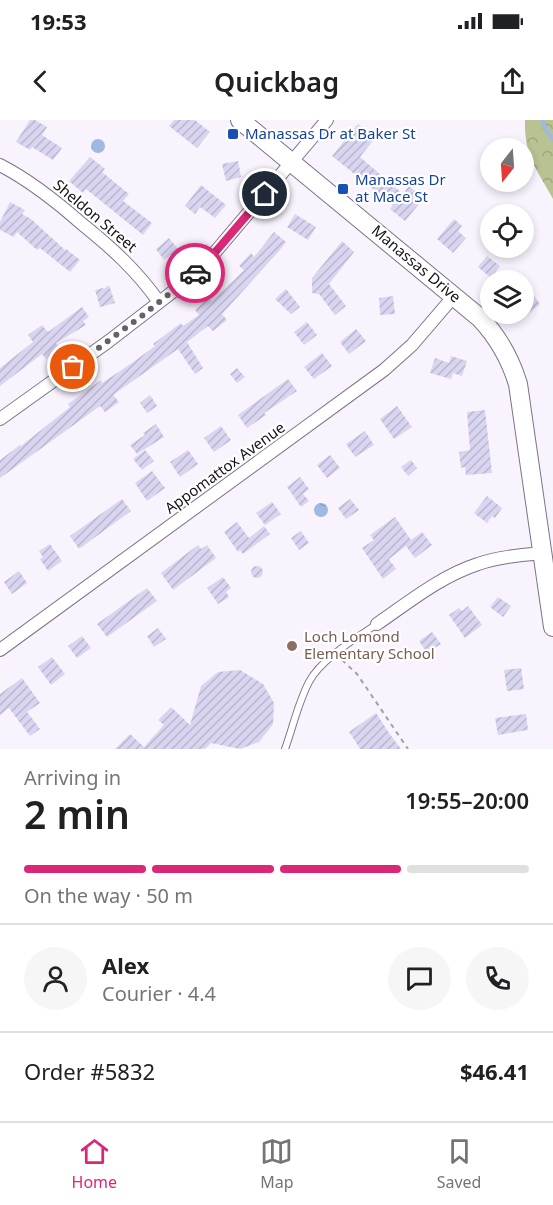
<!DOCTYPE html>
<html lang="en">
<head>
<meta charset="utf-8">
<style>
  body { margin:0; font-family:"Noto Sans",sans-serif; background:#f6f6f6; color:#202124; height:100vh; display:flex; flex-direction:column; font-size:22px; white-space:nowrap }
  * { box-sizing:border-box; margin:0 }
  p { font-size:20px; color:#757577 }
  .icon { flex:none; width:33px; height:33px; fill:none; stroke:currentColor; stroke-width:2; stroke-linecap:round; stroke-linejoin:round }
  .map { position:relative; height:629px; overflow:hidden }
  .details { display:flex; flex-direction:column; background:#fff; flex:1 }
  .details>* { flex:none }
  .needle { width:39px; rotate:197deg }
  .controls { position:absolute; left:480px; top:18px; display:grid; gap:12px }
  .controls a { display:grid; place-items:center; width:54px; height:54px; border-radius:50%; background:#fff; box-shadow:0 3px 9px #0003; font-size:30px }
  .pin { position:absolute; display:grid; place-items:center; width:51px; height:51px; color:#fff; margin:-26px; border:3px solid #fff; border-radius:50%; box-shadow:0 2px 6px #0007 }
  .courier { position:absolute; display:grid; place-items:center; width:60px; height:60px; margin:-30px; border:4px solid #db2777; border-radius:50%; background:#fff; color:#222; box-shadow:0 2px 8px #0007 }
  .head em { font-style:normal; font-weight:600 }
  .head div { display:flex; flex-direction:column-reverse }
  .head { display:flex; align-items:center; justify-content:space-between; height:102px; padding:0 24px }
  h1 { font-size:39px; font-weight:600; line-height:45px }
  .bar { display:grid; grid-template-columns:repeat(4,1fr); gap:9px 6px; align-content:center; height:72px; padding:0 24px }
  .bar i { height:8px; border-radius:4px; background:#e0e0e0 }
  .bar .on { background:#db2777 }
  .bar p { grid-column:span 4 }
  .line { display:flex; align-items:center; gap:15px; padding:0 24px; border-top:2px solid #e0e0e0 }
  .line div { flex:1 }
  .round { display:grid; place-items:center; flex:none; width:63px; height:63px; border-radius:32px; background:#f6f6f6 }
  .status { display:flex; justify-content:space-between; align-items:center; height:42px; padding:0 30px; background:#fff; direction:ltr }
  .status svg { height:16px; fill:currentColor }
  header { display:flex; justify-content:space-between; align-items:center; height:78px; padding:0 24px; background:#fff; font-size:27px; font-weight:600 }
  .tabs { display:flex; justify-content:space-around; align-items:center; height:84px; border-top:2px solid #e0e0e0; background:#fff; font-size:16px; color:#757577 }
  .tabs a { display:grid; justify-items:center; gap:3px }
  .tabs .on { color:#db2777 }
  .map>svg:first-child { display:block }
  .forest { fill:url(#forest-crowns) }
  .water { fill:url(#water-ripples) }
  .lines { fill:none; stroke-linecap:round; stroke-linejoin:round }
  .stream { stroke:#9fb9e2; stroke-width:4 }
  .building { fill:url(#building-hatch) }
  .service-casing { stroke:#7f7288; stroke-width:8 }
  .minor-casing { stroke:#7f7288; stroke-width:14 }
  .secondary-casing { stroke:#7f7288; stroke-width:20 }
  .path { stroke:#a49fa8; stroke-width:2; stroke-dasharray:4.5 4.5; stroke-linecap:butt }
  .service { stroke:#fff; stroke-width:6 }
  .minor { stroke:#fff; stroke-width:12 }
  .secondary { stroke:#fff; stroke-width:18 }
  .done { stroke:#656069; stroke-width:6; stroke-dasharray:0 10.8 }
  .route { stroke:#db2777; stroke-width:8 }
  .transit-dot { fill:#1a4fb4; stroke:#fff; stroke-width:2 }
  .education-dot { fill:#8d6e63; stroke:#fff; stroke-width:2 }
  .labels { text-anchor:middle; stroke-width:4.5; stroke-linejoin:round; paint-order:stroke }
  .transit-label { font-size:15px; fill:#164399; stroke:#fff; text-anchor:start }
  .street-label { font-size:15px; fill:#161119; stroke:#fff }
  .education-label { font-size:15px; fill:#785e54; stroke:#fff; text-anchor:start }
</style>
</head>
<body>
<div class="status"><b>19:53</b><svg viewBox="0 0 49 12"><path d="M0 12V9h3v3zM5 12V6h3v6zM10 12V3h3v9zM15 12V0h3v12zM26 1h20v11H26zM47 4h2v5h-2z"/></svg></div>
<header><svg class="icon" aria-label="back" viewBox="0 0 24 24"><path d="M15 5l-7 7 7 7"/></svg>Quickbag<svg class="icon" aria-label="share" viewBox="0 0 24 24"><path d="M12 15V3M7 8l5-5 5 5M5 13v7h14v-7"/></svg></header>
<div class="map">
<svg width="553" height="629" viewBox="0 0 553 629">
  <defs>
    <pattern id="forest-crowns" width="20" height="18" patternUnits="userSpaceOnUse" patternTransform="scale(1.5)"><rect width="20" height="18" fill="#b9c292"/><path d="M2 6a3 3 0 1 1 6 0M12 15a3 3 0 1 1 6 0" fill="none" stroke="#9ea67d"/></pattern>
    <pattern id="water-ripples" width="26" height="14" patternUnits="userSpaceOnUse" patternTransform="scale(1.5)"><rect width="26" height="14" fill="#9fb9e2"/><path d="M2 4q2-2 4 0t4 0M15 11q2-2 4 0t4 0" fill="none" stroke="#889ec1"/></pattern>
    <pattern id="building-hatch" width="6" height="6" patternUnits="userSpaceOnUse" patternTransform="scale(1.5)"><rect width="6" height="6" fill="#d9d5f0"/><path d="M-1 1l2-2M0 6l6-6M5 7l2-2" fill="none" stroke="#bab6cd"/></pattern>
  </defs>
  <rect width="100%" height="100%" fill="#f9f3fd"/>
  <path class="forest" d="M525 0H553V79C537 49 524 37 525 0Z"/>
  <path class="water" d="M91 26a7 7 0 1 1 14 0a7 7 0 1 1-14 0Z
    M314 390a7 7 0 1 1 14 0a7 7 0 1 1-14 0Z"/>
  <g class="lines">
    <path class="stream" d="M542 0 545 8 553 20"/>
  </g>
  <path class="building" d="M30 0H35L47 7 42 15 62 28 53 40 32 27 30 30 16 22Z
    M174 0H195L210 12 197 28 169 6Z
    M358 4 375 18 360 37 403 74 409 66 424 78 405 101 390 89 393 85 332 36Z
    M90 37 105 49 102 52 129 74 123 81 152 103 143 115 86 69 83 73 69 61Z
    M238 41 241 57 226 61 222 44Z
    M201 65 226 85 215 98 200 87 195 94 185 86Z
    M10 82 25 90 22 94 31 99 65 130 66 129 80 140 70 152 40 128 37 130 17 112 14 117 0 110V102Z
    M295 94 316 107 308 120 287 107Z
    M454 99 462 106 458 111 466 118 453 133 437 119Z
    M274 112 286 122 279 131 222 194 227 200 213 211 208 206 187 222 203 248 195 254 178 229 113 275 119 282 105 292 100 286 0 358V340L20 325 21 326 70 287 68 284 101 260 102 263 132 243 155 226 153 224 181 203 183 206 199 195 195 190 209 178 212 181 244 150 239 146 251 133 254 137Z
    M169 118 178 129 164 140 156 129Z
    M342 121 354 132 329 164 346 186 335 195 319 174 312 173V158Z
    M487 136 500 146 491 158 478 147Z
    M524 163 540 184 524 198Z
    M109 165 115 183 100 187 95 170 103 168 104 169Z
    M286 169 300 187 291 194 275 179Z
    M393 176 395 194 380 195 379 178Z
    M82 187 89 197 83 201 86 205 56 223 60 229 46 239 42 234 0 266V248L33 222 28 215 42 205 48 212Z
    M307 202 317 215 304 225 294 212Z
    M356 209 366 221 349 234 340 222Z
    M322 233 332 246 314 259 304 247Z
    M451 236 467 241 462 256 453 253 451 259 430 253 435 238 449 243Z
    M237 248 245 257 237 263 230 254Z
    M288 259 297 271 264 293 266 295 247 308 238 295Z
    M150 275 157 286 147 293 140 283Z
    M397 286 412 307 394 319 380 299Z
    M485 290 492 353 466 355 465 347 461 348 459 332 470 330 467 292Z
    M156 304 164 317 137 334 130 325 145 315 143 313Z
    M221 306 231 320 214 332 204 318Z
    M365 311 374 325 355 337 346 324Z
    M145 330 154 341 142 350 133 339Z
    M188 330 198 344 180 357 170 342Z
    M330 335 340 348 327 358 317 345Z
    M411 340 417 348 408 356 401 347Z
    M152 351 165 368 147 381 135 363Z
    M300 357 309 369 303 374 309 381 301 387 287 367Z
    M487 376 502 388 495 398 492 396 487 403 474 393Z
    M122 379 131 391 79 429 70 416Z
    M350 379 359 390 346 399 338 388Z
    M272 382 281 394 265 405 256 393Z
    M395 397 411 420 422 412 432 425 415 438 406 426 389 439 396 449 383 459 362 428 374 420 370 415Z
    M237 402 249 418 264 406 270 414 243 434 240 430 238 432 224 412Z
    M301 411 309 423 299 430 291 418Z
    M50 424 62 441 48 451 40 439 43 437 39 431Z
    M198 425 201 429 207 425 216 438 173 470 161 453Z
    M251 452a6 6 0 1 1 12 0a6 6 0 1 1-12 0Z
    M19 451 27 463 12 474 4 462Z
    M223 457 231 468 226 472 229 477 218 484 207 468Z
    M147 468 157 481 107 517 97 504Z
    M498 477 511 486 503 497 490 487Z
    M468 486 482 505 465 518 449 495 459 488 462 491Z
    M158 508 166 519 154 527 147 516Z
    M432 512 441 524 427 533 419 521Z
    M82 516 91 528 77 538 68 526Z
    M52 537 65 554 51 565 38 547Z
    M521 548 524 569 507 571 504 550Z
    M240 550 263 564 274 583 273 604 259 622 240 629 211 623 205 629H115L130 614 144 627 164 605 158 600 171 587 190 605 201 566 218 552Z
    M22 558 40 583 27 592 40 609 30 616 9 588 0 595V574Z
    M376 593 389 613 401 629H360L357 624 349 612Z
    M526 594 528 610 498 615 495 598Z"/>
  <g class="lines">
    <g class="service-casing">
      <path id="service" d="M285 629C293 607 298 583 309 562 320 540 356 518 377 504"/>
    </g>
    <g class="minor-casing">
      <path id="minor" d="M0 45C31 61 56 81 82 104 112 128 137 151 159 182
        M0 299 109 221 188 160 211 137 327 0
        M377 504C409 482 441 456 478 444 498 437 521 435 542 433
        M0 530 384 250 412 225 454 176"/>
    </g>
    <g class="secondary-casing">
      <path id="secondary" d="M240 0 480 198C499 218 510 238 518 264L553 507"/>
    </g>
    <path class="path" d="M342 540 357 554 408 629"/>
    <use href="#service" class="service"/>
    <use href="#minor" class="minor"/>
    <use href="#secondary" class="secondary"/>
  </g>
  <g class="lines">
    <path class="done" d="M73 247 143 195 195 153"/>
    <path class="route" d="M195 153 211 137 265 74"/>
  </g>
  <g class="transit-dot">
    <rect x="227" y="8" width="12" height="12" rx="3"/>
    <rect x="337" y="63" width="12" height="12" rx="3"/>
  </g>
  <circle class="education-dot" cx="292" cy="526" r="6"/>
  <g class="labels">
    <g class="transit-label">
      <text x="245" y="19">Manassas Dr at Baker St</text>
      <text x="355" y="65">Manassas Dr<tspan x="355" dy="17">at Mace St</tspan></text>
    </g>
    <g class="street-label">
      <text transform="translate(95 96) rotate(40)" y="5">Sheldon Street</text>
      <text transform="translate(416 144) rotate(40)" y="5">Manassas Drive</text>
      <text transform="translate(225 348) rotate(-36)" y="5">Appomattox Avenue</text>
    </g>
    <g class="education-label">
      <text x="304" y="522">Loch Lomond<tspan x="304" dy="17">Elementary School</tspan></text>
    </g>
  </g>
</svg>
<div class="controls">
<a><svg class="needle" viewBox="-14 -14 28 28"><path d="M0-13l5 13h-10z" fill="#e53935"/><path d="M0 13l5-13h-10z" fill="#757577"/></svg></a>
<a><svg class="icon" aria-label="locate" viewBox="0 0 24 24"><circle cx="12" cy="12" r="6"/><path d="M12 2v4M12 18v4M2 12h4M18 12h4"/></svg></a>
<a><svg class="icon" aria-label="layers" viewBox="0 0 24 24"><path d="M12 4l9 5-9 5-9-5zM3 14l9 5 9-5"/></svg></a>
</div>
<div class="pin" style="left:73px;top:247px;background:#ea580c"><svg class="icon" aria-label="bag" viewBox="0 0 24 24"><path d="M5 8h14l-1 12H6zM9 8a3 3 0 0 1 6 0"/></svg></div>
<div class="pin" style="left:265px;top:74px;background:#1f2937"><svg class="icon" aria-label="home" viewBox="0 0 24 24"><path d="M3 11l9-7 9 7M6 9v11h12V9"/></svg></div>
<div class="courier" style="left:195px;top:153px"><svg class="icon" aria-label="car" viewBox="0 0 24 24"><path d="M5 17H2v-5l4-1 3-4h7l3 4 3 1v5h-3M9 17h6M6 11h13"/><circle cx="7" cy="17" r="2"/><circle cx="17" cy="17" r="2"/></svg></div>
</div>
<section class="details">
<div class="head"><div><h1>2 min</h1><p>Arriving in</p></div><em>19:55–20:00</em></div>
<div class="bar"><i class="on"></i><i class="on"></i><i class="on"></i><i></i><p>On the way · 50 m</p></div>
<div class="line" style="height:108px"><a class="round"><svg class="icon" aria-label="person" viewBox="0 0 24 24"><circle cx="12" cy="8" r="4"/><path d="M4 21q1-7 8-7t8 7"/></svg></a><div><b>Alex</b><p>Courier · 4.4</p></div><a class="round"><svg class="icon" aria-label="chat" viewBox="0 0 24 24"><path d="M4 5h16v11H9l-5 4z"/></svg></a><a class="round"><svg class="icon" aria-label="phone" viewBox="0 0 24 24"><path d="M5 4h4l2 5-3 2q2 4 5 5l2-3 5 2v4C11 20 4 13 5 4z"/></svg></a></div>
<div class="line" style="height:78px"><div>Order #5832</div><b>$46.41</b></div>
</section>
<nav class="tabs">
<a class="on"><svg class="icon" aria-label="home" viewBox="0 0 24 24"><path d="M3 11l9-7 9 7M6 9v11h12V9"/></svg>Home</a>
<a><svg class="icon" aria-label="map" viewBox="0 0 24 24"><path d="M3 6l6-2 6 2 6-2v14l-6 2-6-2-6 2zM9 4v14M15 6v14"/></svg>Map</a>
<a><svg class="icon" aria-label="saved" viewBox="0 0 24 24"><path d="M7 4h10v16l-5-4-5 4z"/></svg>Saved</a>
</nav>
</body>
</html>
